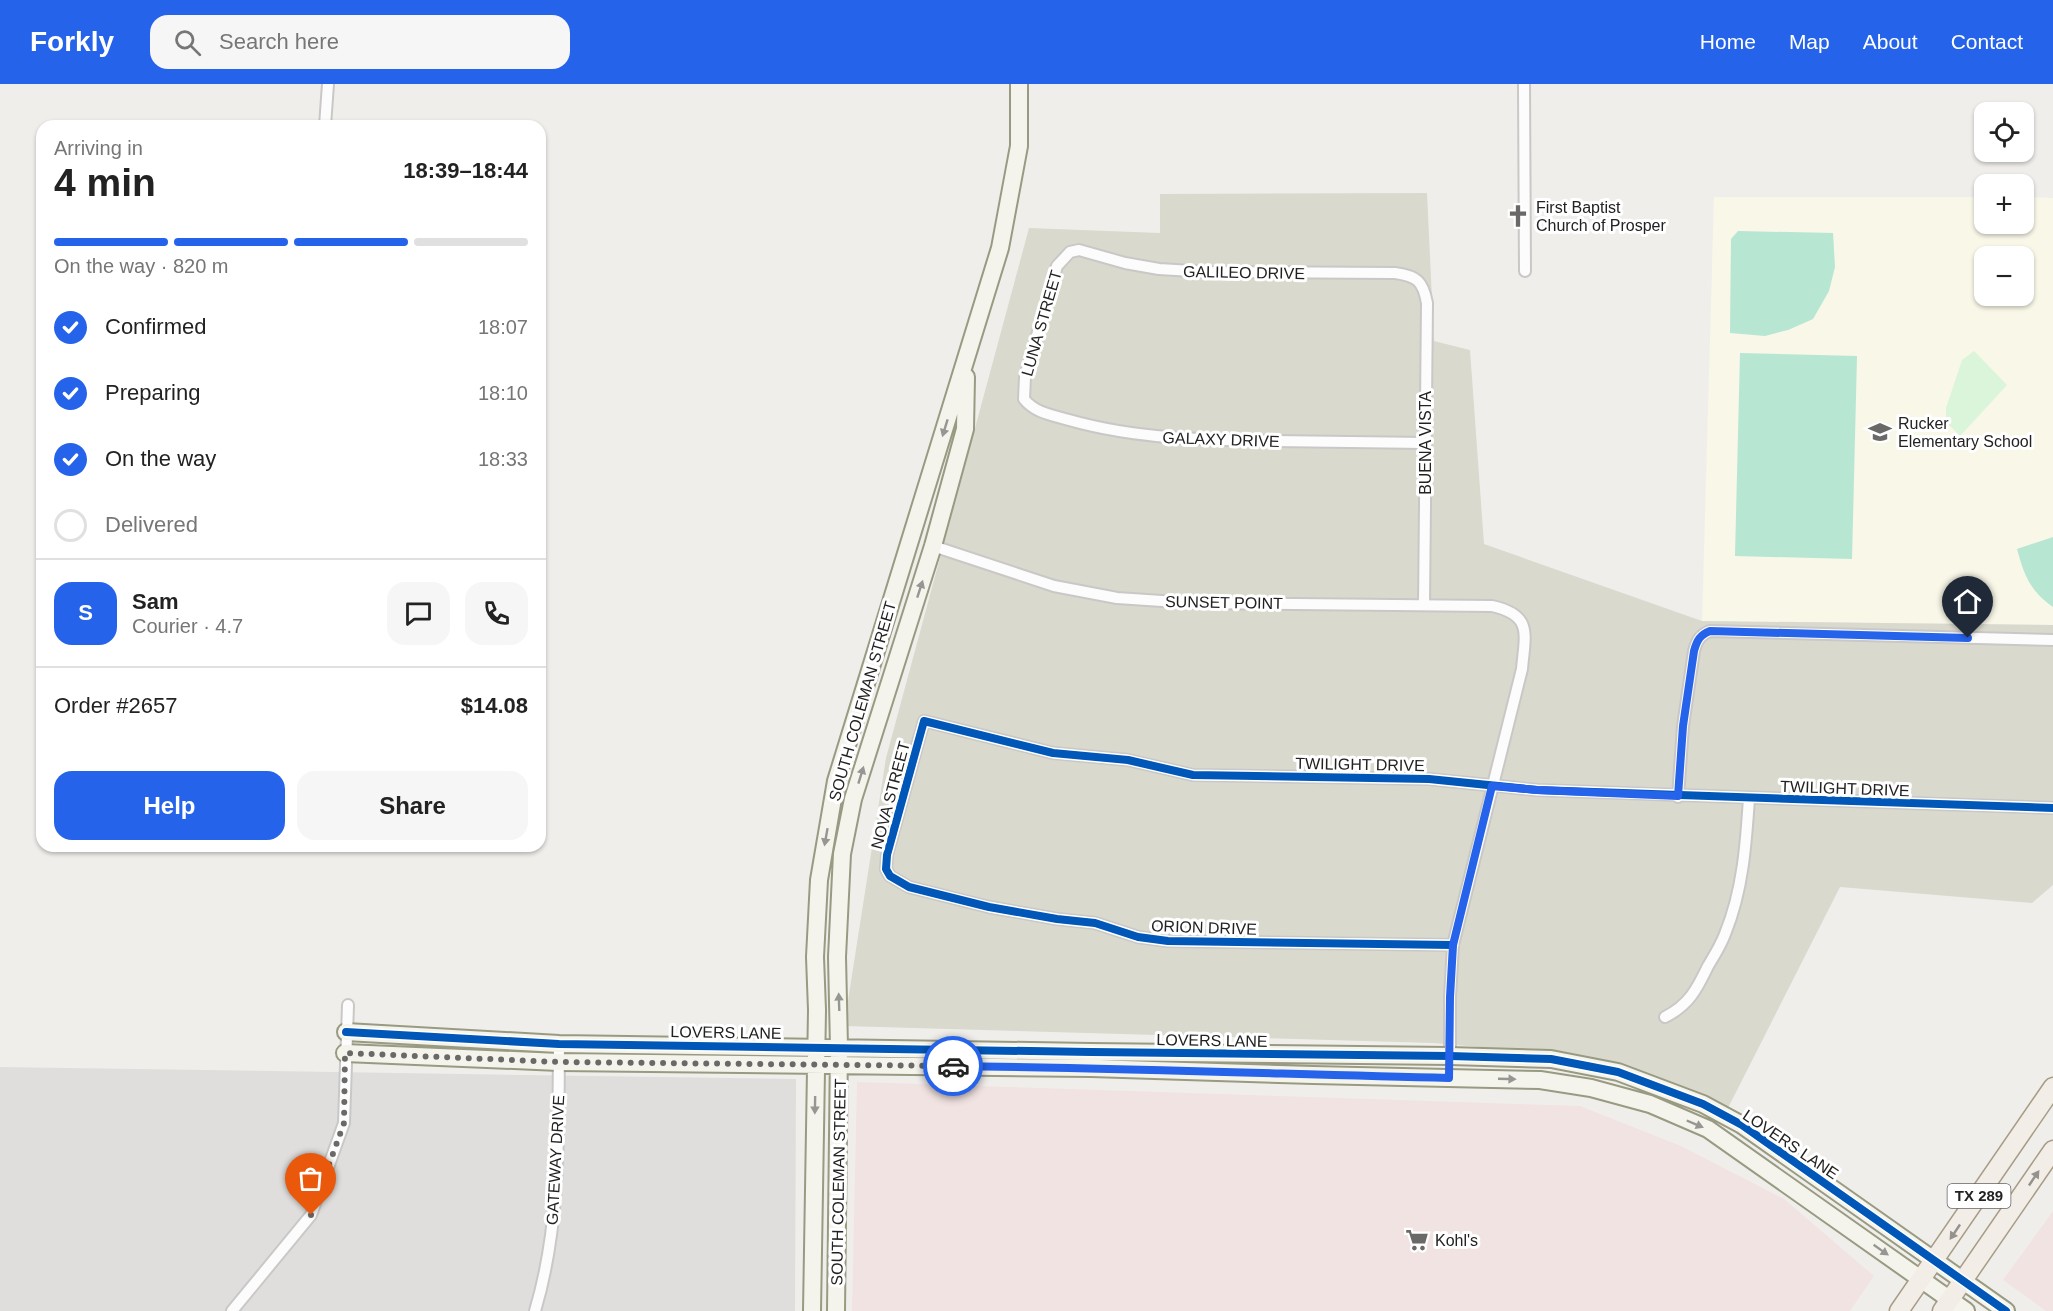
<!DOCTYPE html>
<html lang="en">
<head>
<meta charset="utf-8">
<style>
  body { margin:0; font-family:Arial,sans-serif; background:#f6f6f6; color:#222; height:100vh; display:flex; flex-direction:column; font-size:22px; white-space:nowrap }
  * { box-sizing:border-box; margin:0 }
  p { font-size:20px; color:#767676 }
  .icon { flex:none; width:33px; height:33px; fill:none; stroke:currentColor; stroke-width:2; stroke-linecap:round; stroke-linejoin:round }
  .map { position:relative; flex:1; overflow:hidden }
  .sheet { position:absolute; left:36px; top:36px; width:510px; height:732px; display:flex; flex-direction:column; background:#fff; border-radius:18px; box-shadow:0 2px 4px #0004 }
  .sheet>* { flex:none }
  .tools { position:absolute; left:1974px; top:18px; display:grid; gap:12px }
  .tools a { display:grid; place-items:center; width:60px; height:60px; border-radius:12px; background:#fff; box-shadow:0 2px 4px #0004; font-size:30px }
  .pin { position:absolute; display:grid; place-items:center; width:51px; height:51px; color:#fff; margin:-62px -26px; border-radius:50% 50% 50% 0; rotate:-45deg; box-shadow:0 0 6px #0007 }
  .pin .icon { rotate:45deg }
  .courier { position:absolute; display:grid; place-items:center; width:60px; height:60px; margin:-30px; border:4px solid #2563eb; border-radius:50%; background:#fff; color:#222; box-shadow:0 2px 8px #0007 }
  .head em { font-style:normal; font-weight:700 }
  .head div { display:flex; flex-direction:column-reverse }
  .head { display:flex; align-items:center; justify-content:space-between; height:102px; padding:0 18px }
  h1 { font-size:39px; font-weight:700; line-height:45px }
  .bar { display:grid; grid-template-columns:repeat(4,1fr); gap:9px 6px; align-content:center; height:72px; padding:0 18px }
  .bar i { height:8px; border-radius:4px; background:#e0e0e0 }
  .bar .on { background:#2563eb }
  .bar p { grid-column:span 4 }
  .line { display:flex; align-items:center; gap:15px; padding:0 18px; border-top:2px solid #e0e0e0 }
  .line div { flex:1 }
  .round { display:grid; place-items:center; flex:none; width:63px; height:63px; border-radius:18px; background:#f6f6f6 }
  ol { padding:0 18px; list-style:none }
  li { display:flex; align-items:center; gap:18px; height:66px }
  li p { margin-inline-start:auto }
  li .icon { padding:6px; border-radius:50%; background:#2563eb; color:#fff; stroke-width:4 }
  li:last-child { color:#767676 }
  li i { width:33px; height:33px; border:3px solid #e0e0e0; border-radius:50% }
  .cta { display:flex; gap:12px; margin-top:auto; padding:12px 18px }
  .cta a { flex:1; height:69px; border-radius:18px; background:#2563eb; color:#fff; font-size:24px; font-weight:700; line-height:69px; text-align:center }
  .cta a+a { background:#f6f6f6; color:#222 }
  header { display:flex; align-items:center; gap:36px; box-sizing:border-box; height:84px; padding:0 30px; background:#2563eb; color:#fff }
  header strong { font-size:28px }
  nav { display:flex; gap:33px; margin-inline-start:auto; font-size:21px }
  .search { width:420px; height:54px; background:#f6f6f6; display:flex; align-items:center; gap:15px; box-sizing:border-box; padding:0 21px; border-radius:18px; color:#767676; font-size:22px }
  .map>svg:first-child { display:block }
  .residential { fill:#dfdedc }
  .commercial { fill:#f1e3e1 }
  .education { fill:#f8f7e8; fill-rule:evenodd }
  .construction { fill:#d9d9cd }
  .park { fill:#daf5da }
  .pitch { fill:#b7e6d2 }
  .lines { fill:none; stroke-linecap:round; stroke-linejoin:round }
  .street-casing { stroke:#c9c8c7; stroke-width:14 }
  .secondary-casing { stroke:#999a82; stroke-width:20 }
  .primary-casing { stroke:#a79c86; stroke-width:21 }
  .street { stroke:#fdfcfc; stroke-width:10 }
  .secondary { stroke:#f4f4ed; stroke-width:16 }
  .primary { stroke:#f3ede7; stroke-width:18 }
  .cycleway-casing { stroke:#fff; stroke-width:11 }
  .cycleway { stroke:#0057b8; stroke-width:8 }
  .oneway { fill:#969692 }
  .oneway2 { fill:#95928e }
  .done { stroke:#6a6968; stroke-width:6; stroke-dasharray:0 10.8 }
  .route { stroke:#2563eb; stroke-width:8 }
  .labels { text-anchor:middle; stroke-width:6; stroke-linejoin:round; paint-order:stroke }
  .shield { fill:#fff; stroke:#646464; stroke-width:1.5 }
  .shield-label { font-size:15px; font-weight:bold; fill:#222 }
  .poi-label { font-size:16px; fill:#222; stroke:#fff; text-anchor:start }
  .street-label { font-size:16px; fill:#222; stroke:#fff }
</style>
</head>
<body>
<header>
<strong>Forkly</strong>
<div class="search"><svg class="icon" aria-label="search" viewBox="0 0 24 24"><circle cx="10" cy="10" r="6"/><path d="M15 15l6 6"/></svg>Search here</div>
<nav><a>Home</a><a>Map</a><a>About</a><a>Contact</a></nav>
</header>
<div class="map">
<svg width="2053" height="1227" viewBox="0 0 2053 1227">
  <rect width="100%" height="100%" fill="#f0eeeb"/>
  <path class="residential" d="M0 983 796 995 795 1227H0Z"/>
  <path class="commercial" d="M857 998 1580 1022 1681 1062 1784 1115 1874 1192 1850 1227H852Z
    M2053 1127V1227H2046L2003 1196Z"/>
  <path class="education" d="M1714 113H1984V140H2024V113L2053 114V541L1702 537ZM1984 172H2024V212H1984Z"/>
  <path class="construction" d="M1427 109 1434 257 1470 266 1484 460 1702 537 2053 541V801L2032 819 1840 803 1728 1024 1574 971 1433 959 844 942 886 674 1029 144 1160 149V110Z"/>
  <path class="park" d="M1974 267 2007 301 1960 352 1946 338V324L1962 276Z"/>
  <path class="pitch" d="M1738 147 1833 149 1835 183 1829 207 1813 235 1788 246 1765 252 1730 249 1731 155Z
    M1740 269 1857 272 1852 475 1735 472Z
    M2053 453V523C2030 507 2024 491 2017 465Z"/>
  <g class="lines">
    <g class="street-casing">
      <path id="street" d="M1524 0 1525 187
        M325 42 328 0
        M933 462 1054 502 1117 514 1192 519 1492 522C1533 531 1525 550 1522 585L1453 861 1450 913V972
        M1424 521 1427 219C1423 197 1417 192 1395 189L1209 188 1159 185 1125 179 1079 166 1070 168 1057 182 1025 293 1024 315C1035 329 1052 331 1069 336 1136 355 1204 356 1274 357 1324 358 1375 358 1425 359
        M1678 713 1683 642 1694 567C1697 556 1700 551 1710 547L2053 556
        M1453 861 1168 857 1138 853 1095 839 1057 835 989 823 909 803 890 792 886 785 887 771 924 637 1053 669 1128 676 1193 691 1429 695 1537 706 2053 724
        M1665 933C1689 921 1697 905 1708 882 1714 872 1721 861 1725 850 1743 806 1746 760 1749 714
        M232 1227 311 1131 344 1039 348 921
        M535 1227C561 1140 558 1050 559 960"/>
    </g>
    <g class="secondary-casing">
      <path id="secondary" d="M346 948 559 960 1091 968 1450 972 1551 975 1618 988 1703 1020 1742 1041 2006 1227
        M345 969 559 978 1091 984 1313 991 1540 996 1591 1004 1650 1020 1708 1045 1966 1227
        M812 1227 817 926 815 873 819 796 836 697 1000 164 1019 62V0
        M836 1227 839 963 837 873 842 770 853 715 933 462 965 345 966 293"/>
    </g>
    <g class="primary-casing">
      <path id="primary" d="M1899 1227 2053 1003
        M1942 1227 2053 1066"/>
    </g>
    <use href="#street" class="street"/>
    <use href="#secondary" class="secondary"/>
    <use href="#primary" class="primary"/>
    <g class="cycleway-casing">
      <path id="cycleway" d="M1453 861 1168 857 1138 853 1095 839 1057 835 989 823 909 803 890 792 886 785 887 771 924 637 1053 669 1128 676 1193 691 1429 695 1537 706 2053 724
        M346 948 559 960 1091 968 1450 972 1551 975 1618 988 1703 1020 1742 1041 2006 1227"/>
    </g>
    <use href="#cycleway" class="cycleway"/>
  </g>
  <defs><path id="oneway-solid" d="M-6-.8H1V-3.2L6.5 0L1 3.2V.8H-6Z" transform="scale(1.5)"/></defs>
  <g class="oneway">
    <use href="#oneway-solid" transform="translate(945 344) rotate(107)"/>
    <use href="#oneway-solid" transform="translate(920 505) rotate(-72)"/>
    <use href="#oneway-solid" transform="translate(861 691) rotate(-73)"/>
    <use href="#oneway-solid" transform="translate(826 753) rotate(100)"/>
    <use href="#oneway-solid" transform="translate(839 918) rotate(-92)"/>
    <use href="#oneway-solid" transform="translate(1507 995) rotate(2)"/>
    <use href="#oneway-solid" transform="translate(815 1021) rotate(91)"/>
    <use href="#oneway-solid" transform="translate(1695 1040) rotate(23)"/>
    <use href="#oneway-solid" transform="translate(1881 1166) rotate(35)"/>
  </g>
  <g class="oneway2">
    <use href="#oneway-solid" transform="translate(2034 1094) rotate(-56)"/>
    <use href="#oneway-solid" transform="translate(1955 1148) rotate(124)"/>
  </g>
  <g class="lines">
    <path class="done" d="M311 1131 344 1039 345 969 559 978 953 982"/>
    <path class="route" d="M953 982C1118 984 1283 990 1449 994L1450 913 1453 861 1492 702 1537 706 1678 712 1683 642 1694 567C1697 556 1700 551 1710 547L1968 554"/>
  </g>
  <defs>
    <g id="church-bare" transform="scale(1.8)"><path d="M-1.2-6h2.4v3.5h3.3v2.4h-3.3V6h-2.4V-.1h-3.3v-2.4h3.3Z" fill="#6a6968" stroke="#fff" stroke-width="2.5" paint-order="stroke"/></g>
    <g id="school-bare" transform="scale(1.8)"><path d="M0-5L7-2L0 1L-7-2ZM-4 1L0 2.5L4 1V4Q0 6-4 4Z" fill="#6a6968" stroke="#fff" stroke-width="2.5" paint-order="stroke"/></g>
    <g id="supermarket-bare" transform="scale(1.8)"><path d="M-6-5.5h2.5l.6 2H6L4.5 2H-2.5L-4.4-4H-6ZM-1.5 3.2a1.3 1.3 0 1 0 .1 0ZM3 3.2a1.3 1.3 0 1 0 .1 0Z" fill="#6a6968" stroke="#fff" stroke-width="2.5" paint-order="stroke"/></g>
  </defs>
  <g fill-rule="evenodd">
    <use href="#church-bare" x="1518" y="132"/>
    <use href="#school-bare" x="1880" y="348"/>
    <use href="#supermarket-bare" x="1417" y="1156"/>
  </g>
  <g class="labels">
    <rect class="shield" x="1947.5" y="1100" width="63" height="24" rx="4.5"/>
    <g class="shield-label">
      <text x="1979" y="1117">TX 289</text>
    </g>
    <g class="poi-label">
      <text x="1536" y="129">First Baptist<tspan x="1536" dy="18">Church of Prosper</tspan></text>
      <text x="1898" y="345">Rucker<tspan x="1898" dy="18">Elementary School</tspan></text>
      <text x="1435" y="1162">Kohl's</text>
    </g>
    <g class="street-label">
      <text transform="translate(1244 188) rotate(1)" y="6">GALILEO DRIVE</text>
      <text transform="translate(1041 239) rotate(-74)" y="6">LUNA STREET</text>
      <text transform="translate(1221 355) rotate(2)" y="6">GALAXY DRIVE</text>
      <text transform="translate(1425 359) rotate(-90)" y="6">BUENA VISTA</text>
      <text transform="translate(1224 518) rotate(1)" y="6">SUNSET POINT</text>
      <text transform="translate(862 617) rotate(-74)" y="6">SOUTH COLEMAN STREET</text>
      <text transform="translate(1360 680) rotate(1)" y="6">TWILIGHT DRIVE</text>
      <text transform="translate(1845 704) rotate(2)" y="6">TWILIGHT DRIVE</text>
      <text transform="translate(890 711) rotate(-75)" y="6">NOVA STREET</text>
      <text transform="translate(1204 843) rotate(2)" y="6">ORION DRIVE</text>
      <text transform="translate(726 948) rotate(1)" y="6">LOVERS LANE</text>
      <text transform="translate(1212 956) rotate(1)" y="6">LOVERS LANE</text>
      <text transform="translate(1791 1060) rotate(34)" y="6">LOVERS LANE</text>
      <text transform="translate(555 1076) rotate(-87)" y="6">GATEWAY DRIVE</text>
      <text transform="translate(838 1098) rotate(-89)" y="6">SOUTH COLEMAN STREET</text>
    </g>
  </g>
</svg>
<div class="tools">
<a><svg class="icon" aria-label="locate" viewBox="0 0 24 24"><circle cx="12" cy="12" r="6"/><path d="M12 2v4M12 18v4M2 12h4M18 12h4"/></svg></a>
<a>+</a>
<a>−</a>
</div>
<div class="pin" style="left:311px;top:1131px;background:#ea580c"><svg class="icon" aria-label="bag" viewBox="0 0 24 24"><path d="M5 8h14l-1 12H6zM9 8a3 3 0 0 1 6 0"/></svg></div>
<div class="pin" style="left:1968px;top:554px;background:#1f2937"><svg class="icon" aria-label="home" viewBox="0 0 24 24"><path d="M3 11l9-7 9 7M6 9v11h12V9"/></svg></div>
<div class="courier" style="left:953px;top:982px"><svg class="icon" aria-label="car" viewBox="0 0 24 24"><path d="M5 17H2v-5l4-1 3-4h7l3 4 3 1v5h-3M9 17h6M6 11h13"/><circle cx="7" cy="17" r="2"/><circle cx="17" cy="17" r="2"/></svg></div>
<section class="sheet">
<div class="head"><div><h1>4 min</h1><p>Arriving in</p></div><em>18:39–18:44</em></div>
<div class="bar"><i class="on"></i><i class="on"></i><i class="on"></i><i></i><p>On the way · 820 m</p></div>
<ol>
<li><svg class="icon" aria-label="check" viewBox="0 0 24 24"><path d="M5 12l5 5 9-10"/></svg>Confirmed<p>18:07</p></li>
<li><svg class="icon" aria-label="check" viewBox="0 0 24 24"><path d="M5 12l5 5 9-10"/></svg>Preparing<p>18:10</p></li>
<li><svg class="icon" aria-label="check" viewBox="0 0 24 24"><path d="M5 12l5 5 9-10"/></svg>On the way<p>18:33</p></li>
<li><i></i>Delivered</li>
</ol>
<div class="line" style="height:108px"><b class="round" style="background:#2563eb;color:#fff">S</b><div><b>Sam</b><p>Courier · 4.7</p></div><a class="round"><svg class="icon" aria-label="chat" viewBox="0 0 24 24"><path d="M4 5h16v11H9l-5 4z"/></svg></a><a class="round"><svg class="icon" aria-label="phone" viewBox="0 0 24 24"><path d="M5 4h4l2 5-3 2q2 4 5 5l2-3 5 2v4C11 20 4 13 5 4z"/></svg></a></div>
<div class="line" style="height:78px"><div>Order #2657</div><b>$14.08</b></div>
<div class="cta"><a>Help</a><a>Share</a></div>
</section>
</div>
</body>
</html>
